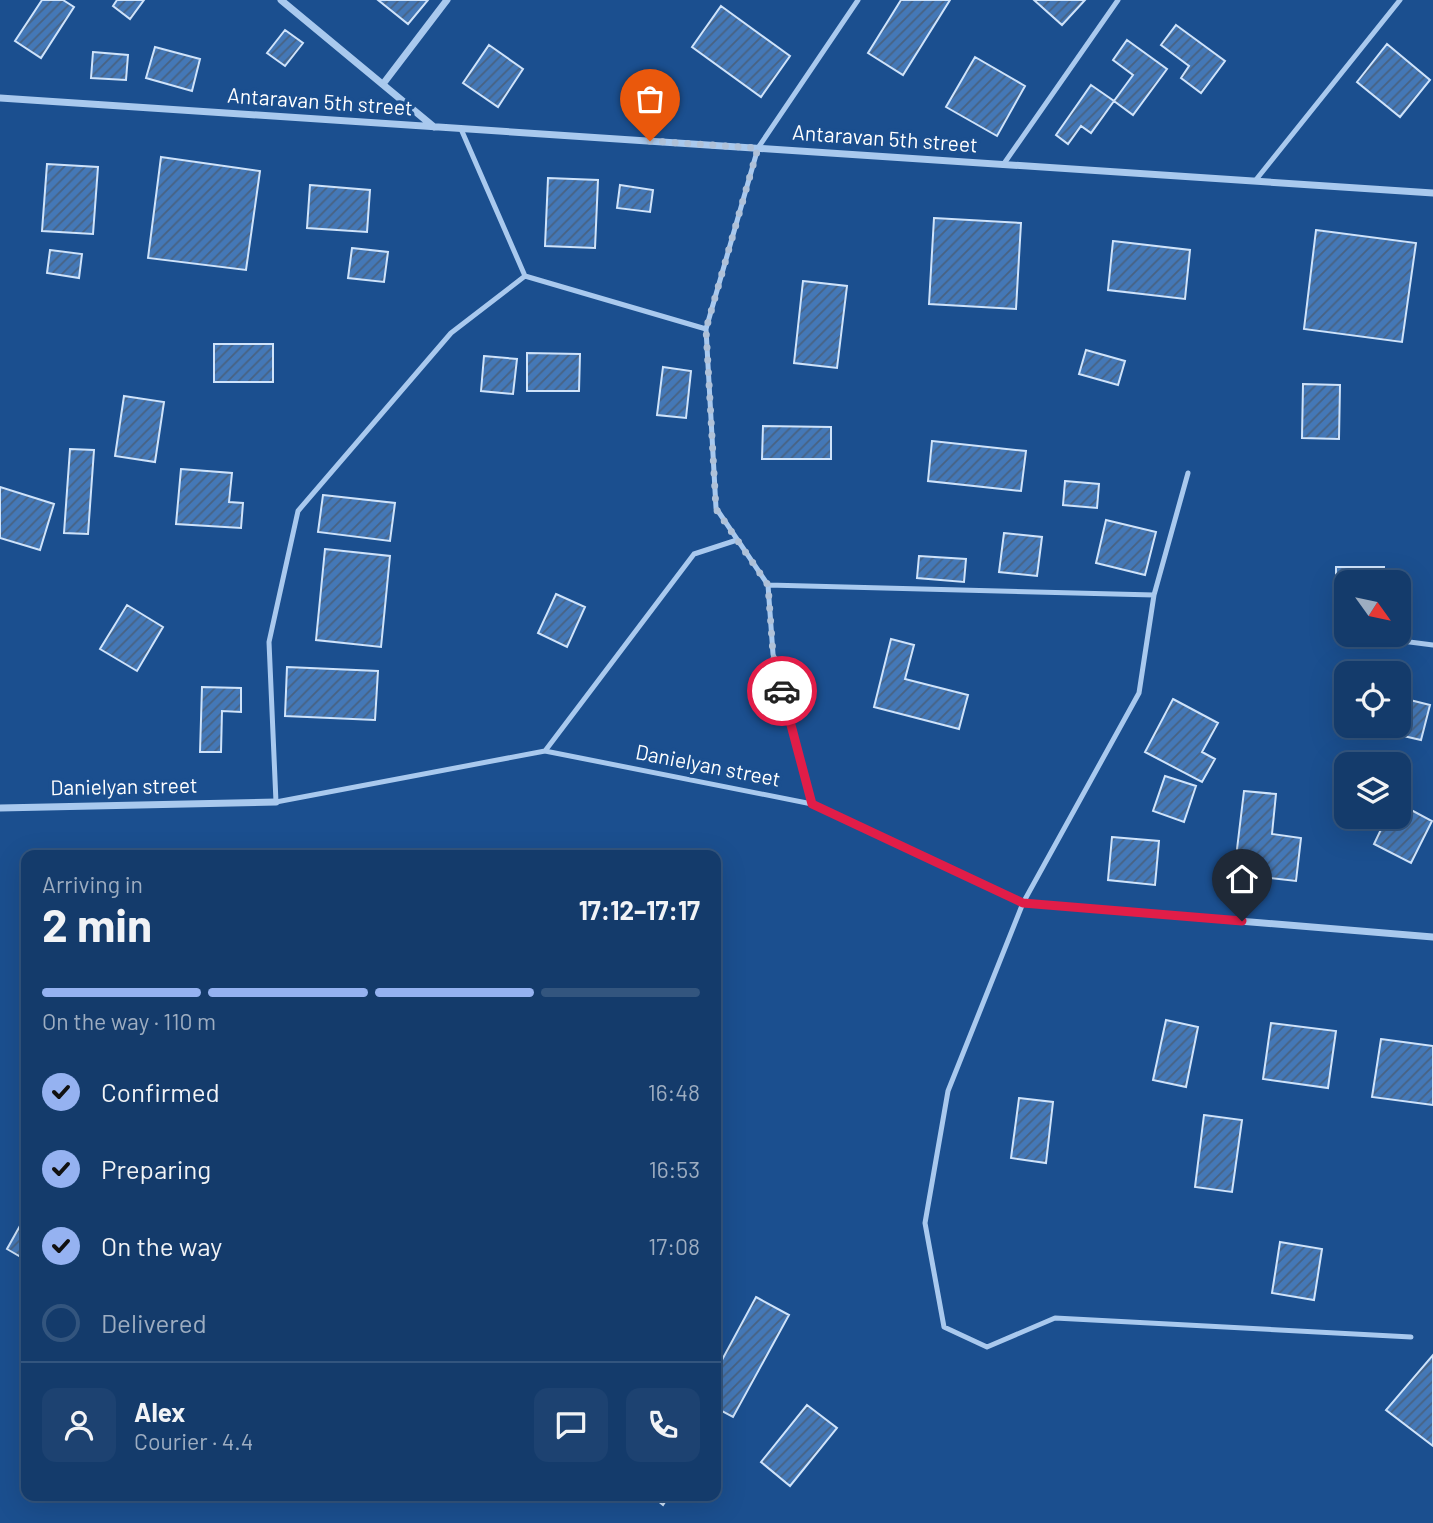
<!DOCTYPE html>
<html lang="en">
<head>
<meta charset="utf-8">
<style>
  body { margin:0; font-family:Barlow,sans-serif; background:#1d4271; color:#f1f3f6; height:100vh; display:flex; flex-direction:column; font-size:26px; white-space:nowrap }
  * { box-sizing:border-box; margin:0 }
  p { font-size:23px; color:#9dadc1 }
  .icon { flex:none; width:38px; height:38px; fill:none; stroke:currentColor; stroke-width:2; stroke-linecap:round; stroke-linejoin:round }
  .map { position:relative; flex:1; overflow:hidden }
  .sheet { position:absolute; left:21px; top:850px; width:700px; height:651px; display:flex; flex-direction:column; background:#143b6b; border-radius:14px; box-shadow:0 7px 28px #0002,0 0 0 2px #33557e }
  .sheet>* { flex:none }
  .needle { width:46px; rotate:123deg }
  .controls { position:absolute; left:1334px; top:570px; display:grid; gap:14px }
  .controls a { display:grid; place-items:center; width:77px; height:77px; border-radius:14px; background:#143b6b; box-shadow:0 7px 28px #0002,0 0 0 2px #33557e; font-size:35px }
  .pin { position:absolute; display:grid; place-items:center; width:60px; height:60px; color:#fff; margin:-72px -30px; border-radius:50% 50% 50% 0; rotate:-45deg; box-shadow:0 0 7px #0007 }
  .pin .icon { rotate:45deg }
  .courier { position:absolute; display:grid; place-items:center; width:70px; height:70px; margin:-35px; border:5px solid #e11d48; border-radius:50%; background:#fff; color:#222; box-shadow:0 2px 9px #0007 }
  .head em { font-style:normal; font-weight:700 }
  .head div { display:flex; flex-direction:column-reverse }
  .head { display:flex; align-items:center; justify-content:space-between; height:119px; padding:0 21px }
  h1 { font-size:46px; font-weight:700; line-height:52px }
  .bar { display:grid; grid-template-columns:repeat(4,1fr); gap:10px 7px; align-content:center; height:84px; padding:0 21px }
  .bar i { height:9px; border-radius:5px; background:#33557e }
  .bar .active { background:#95b2f1 }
  .bar p { grid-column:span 4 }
  .line { display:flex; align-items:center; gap:18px; padding:0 21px; border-top:2px solid #33557e }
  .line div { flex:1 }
  .round { display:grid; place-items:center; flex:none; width:74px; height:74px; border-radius:14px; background:#1d4271 }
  ol { padding:0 21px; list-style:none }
  li { display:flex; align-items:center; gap:21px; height:77px }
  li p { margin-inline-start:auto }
  li .icon { padding:7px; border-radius:50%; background:#95b2f1; color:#111; stroke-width:4 }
  li:last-child { color:#9dadc1 }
  li i { width:38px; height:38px; border:4px solid #33557e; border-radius:50% }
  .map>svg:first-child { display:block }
  .building { fill:url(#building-hatch); stroke:#cfe3fa; stroke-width:2 }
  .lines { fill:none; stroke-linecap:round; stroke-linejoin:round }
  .service { stroke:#a9c9ee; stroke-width:5 }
  .minor { stroke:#a9c9ee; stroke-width:7 }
  .done { stroke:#afc1d8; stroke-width:7; stroke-dasharray:0 12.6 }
  .route { stroke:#e11d48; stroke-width:9 }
  .labels { text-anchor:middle; stroke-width:7; stroke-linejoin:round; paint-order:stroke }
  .street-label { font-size:21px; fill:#fff; stroke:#1b4f8f }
</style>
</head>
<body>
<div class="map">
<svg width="1433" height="1523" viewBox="0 0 1433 1523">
  <defs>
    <pattern id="building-hatch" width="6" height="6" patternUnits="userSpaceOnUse" patternTransform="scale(1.75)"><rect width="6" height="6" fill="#4478b7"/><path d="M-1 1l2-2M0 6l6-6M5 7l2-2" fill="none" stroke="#486282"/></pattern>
  </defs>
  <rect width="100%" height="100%" fill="#1b4f8f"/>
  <path class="building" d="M42 0H63L74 7 41 58 15 41Z
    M117 0H144L130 19 113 6Z
    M378 0H428L408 24Z
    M901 0H950L903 75 868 53Z
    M1034 0H1085L1062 25Z
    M721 6 790 56 761 97 692 47Z
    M1176 25 1225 61 1201 93 1181 78 1189 66 1161 45Z
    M285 30 303 43 285 66 267 53Z
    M1127 40 1167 69 1133 115 1114 101 1133 75 1113 60Z
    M1387 44 1430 80 1400 117 1357 82Z
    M489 45 523 69 498 107 463 83Z
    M155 47 200 59 192 91 146 78Z
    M93 52 128 55 126 80 91 78Z
    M975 57 1025 86 997 136 946 107Z
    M1091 85 1114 101 1091 133 1081 126 1068 144 1056 135Z
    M161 157 260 171 246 270 148 258Z
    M47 164 98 167 93 234 42 231Z
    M548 178 598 180 595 248 545 246Z
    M310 185 370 190 367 232 307 228Z
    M620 185 653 190 650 212 617 208Z
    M934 218 1021 223 1016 309 929 304Z
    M1316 230 1416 243 1402 342 1304 329Z
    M1113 241 1190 250 1185 299 1108 290Z
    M352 248 388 252 384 282 348 278Z
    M50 250 82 254 79 278 47 273Z
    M803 281 847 286 837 368 794 363Z
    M214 344H273V382H214Z
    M1086 350 1125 361 1118 385 1079 374Z
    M527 353 580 354 579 391H527Z
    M484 356 517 359 513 394 481 391Z
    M663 367 691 371 686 418 657 415Z
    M1303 384 1340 385 1339 439 1302 438Z
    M124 396 164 402 155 462 115 456Z
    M763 426 831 427V459H762Z
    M932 441 1026 451 1021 491 928 481Z
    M70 449 94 450 88 534 64 533Z
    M181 469 232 473 229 502 243 503 241 528 176 524Z
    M1065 481 1099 484 1097 508 1063 505Z
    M0 487 54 504 40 550 0 538Z
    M323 495 395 503 390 541 318 532Z
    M1106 520 1156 532 1145 575 1096 563Z
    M1004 533 1042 537 1037 576 999 572Z
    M325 549 390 556 381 647 316 640Z
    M919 556 966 559 964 582 917 578Z
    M1336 567H1384L1383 583H1346V612H1336Z
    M556 594 585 607 567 647 538 633Z
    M127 605 163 627 137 671 100 649Z
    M891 639 914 645 905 679 968 695 959 729 874 707Z
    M287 667 378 671 375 720 285 716Z
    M202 687 241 688V712L222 711 221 752H200Z
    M1398 697 1430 705 1421 740 1373 729 1374 726H1398Z
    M1173 699 1218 723 1202 752 1215 759 1202 782 1145 752Z
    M1165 776 1196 786 1184 822 1153 811Z
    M1244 791 1276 794 1272 834 1301 838 1296 881 1234 874Z
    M1398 803 1432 821 1411 863 1374 844 1387 817H1398Z
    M1112 837 1159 841 1155 885 1108 880Z
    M1166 1020 1198 1027 1186 1087 1153 1080Z
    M1271 1023 1336 1031 1328 1088 1263 1079Z
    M1381 1039 1433 1046V1105L1372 1097Z
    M1019 1098 1053 1102 1046 1163 1011 1158Z
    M1204 1115 1242 1120 1232 1192 1195 1187Z
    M26 1215V1260L7 1249Z
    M1280 1242 1322 1249 1314 1300 1272 1293Z
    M756 1297 789 1315 733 1417 716 1408V1371Z
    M1433 1355V1446L1386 1410Z
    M807 1405 837 1428 790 1486 761 1462Z
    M652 1496H669L663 1505Z"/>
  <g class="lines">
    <path class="service" d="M858 0 758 148 706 329 716 508 768 585 1154 595
      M461 129 525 276 706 329
      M1003 165 1118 0
      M1255 181 1400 0
      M525 276 451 333 298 511 269 642 276 802 545 751 812 804 1023 903
      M1188 473 1154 595 1139 693 1023 903 948 1091 925 1223 944 1327 987 1347 1055 1318 1411 1337
      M768 585 773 654 812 804
      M1371 637 1433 645
      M545 751 694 554 737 540"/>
    <path class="minor" d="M281 0 434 127
      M383 84 447 0
      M0 98 1433 193
      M0 808 276 802
      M1023 903 1433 937"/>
  </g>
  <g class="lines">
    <path class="done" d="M650 141 758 148 706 329 716 509 768 585 773 654 782 691"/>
    <path class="route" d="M782 691 812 804 1023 903 1242 921"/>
  </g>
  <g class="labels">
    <g class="street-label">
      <text transform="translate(320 102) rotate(4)" y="7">Antaravan 5th street</text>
      <text transform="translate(885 139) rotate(4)" y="7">Antaravan 5th street</text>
      <text transform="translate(708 766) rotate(11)" y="7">Danielyan street</text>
      <text transform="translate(124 787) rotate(-1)" y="7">Danielyan street</text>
    </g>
  </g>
</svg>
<div class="controls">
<a><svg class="needle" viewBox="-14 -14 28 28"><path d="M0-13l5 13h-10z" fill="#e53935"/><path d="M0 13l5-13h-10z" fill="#9dadc1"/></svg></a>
<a><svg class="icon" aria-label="locate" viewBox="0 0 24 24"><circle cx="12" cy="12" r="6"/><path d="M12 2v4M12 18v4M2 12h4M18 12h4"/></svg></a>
<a><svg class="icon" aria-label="layers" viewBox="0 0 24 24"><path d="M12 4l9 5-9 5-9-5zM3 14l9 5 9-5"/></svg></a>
</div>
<div class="pin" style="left:650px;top:141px;background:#ea580c"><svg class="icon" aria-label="bag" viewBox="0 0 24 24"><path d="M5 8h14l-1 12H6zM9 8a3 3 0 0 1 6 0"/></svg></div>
<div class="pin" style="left:1242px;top:921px;background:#1f2937"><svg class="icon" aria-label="home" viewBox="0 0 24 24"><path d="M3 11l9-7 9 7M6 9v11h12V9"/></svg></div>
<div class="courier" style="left:782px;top:691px"><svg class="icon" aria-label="car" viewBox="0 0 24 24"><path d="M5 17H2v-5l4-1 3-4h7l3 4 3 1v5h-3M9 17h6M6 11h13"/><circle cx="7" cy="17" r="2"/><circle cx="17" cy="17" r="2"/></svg></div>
<section class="sheet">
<div class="head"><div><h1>2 min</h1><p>Arriving in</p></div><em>17:12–17:17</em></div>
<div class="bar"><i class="active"></i><i class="active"></i><i class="active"></i><i></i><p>On the way · 110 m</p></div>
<ol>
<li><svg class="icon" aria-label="check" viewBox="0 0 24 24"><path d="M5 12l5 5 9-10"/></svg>Confirmed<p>16:48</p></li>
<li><svg class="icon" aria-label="check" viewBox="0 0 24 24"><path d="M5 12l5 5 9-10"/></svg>Preparing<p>16:53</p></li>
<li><svg class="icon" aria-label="check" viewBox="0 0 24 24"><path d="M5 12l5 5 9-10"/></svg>On the way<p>17:08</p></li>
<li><i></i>Delivered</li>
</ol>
<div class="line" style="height:126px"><a class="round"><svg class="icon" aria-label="person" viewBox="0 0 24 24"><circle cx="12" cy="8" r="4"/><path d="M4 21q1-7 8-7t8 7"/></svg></a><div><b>Alex</b><p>Courier · 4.4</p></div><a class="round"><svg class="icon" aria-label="chat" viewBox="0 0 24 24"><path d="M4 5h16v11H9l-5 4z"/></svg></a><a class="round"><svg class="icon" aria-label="phone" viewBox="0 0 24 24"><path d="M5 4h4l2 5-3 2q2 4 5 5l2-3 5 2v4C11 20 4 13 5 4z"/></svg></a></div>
</section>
</div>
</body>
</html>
